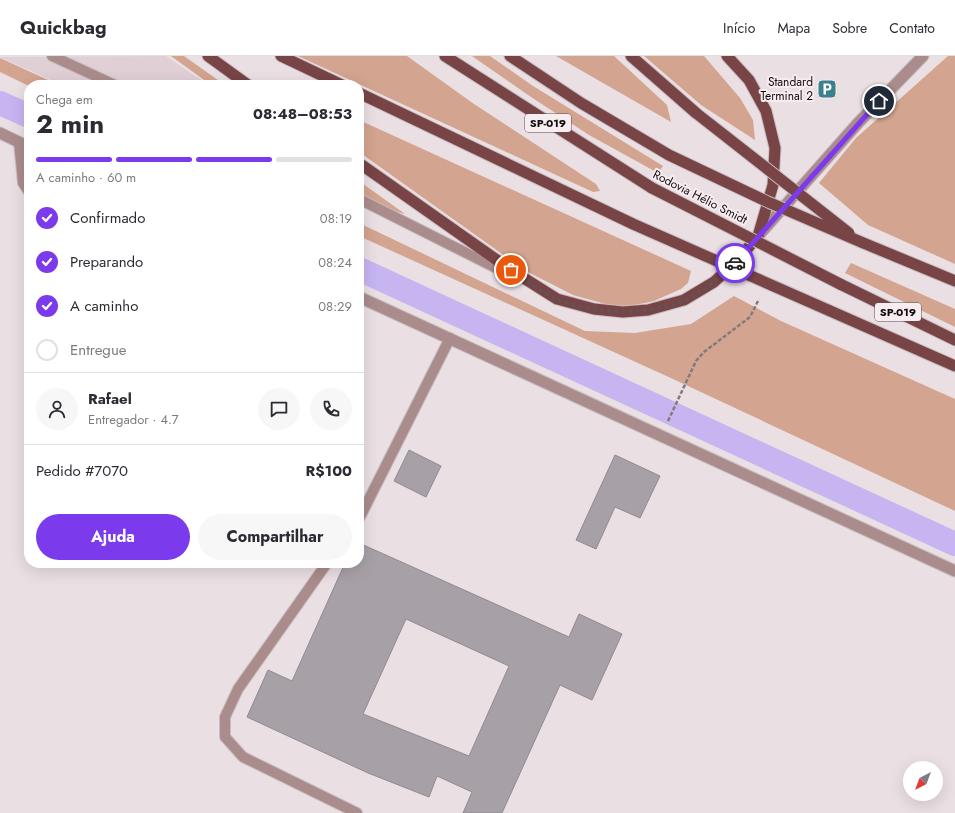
<!DOCTYPE html>
<html lang="pt">
<head>
<meta charset="utf-8">
<style>
  body { margin:0; font-family:Jost,sans-serif; background:#f7f7f7; color:#2b2b33; height:100vh; display:flex; flex-direction:column; font-size:15px; white-space:nowrap }
  * { box-sizing:border-box; margin:0 }
  p { font-size:13px; color:#7c7c81 }
  .icon { flex:none; width:22px; height:22px; fill:none; stroke:currentColor; stroke-width:2; stroke-linecap:round; stroke-linejoin:round }
  .map { position:relative; flex:1; overflow:hidden }
  .drawer { position:absolute; left:24px; top:24px; width:340px; height:488px; display:flex; flex-direction:column; background:#fff; border-radius:16px; box-shadow:0 4px 16px #0002 }
  .drawer>* { flex:none }
  .needle { width:26px; rotate:221deg }
  .fabs { position:absolute; left:903px; top:705px; display:grid; gap:8px }
  .fabs a { display:grid; place-items:center; width:40px; height:40px; border-radius:50%; background:#fff; box-shadow:0 4px 16px #0002; font-size:20px }
  .pin { position:absolute; display:grid; place-items:center; width:34px; height:34px; color:#fff; margin:-17px; border:2px solid #fff; border-radius:50%; box-shadow:0 1px 4px #0007 }
  .courier { position:absolute; display:grid; place-items:center; width:40px; height:40px; margin:-20px; border:3px solid #7c3aed; border-radius:50%; background:#fff; color:#222; box-shadow:0 1px 5px #0007 }
  .head em { font-style:normal; font-weight:700 }
  .head div { display:flex; flex-direction:column-reverse }
  .head { display:flex; align-items:center; justify-content:space-between; height:68px; padding:0 12px }
  h1 { font-size:26px; font-weight:700; line-height:30px }
  .bar { display:grid; grid-template-columns:repeat(4,1fr); gap:6px 4px; align-content:center; height:48px; padding:0 12px }
  .bar i { height:5px; border-radius:3px; background:#e1e1e2 }
  .bar .on { background:#7c3aed }
  .bar p { grid-column:span 4 }
  .line { display:flex; align-items:center; gap:10px; padding:0 12px; border-top:1px solid #e1e1e2 }
  .line div { flex:1 }
  .round { display:grid; place-items:center; flex:none; width:42px; height:42px; border-radius:21px; background:#f7f7f7 }
  ol { padding:0 12px; list-style:none }
  li { display:flex; align-items:center; gap:12px; height:44px }
  li p { margin-inline-start:auto }
  li .icon { padding:4px; border-radius:50%; background:#7c3aed; color:#fff; stroke-width:4 }
  li:last-child { color:#7c7c81 }
  li i { width:22px; height:22px; border:2px solid #e1e1e2; border-radius:50% }
  .button { display:flex; gap:8px; margin-top:auto; padding:8px 12px }
  .button a { flex:1; height:46px; border-radius:24px; background:#7c3aed; color:#fff; font-size:16px; font-weight:700; line-height:46px; text-align:center }
  .button a+a { background:#f7f7f7; color:#2b2b33 }
  header { display:flex; align-items:center; gap:24px; box-sizing:border-box; height:56px; padding:0 20px; background:#fff; border-bottom:1px solid #e1e1e2 }
  header strong { font-size:19px }
  nav { display:flex; gap:22px; margin-inline-start:auto; font-size:14px }
  .map>svg:first-child { display:block }
  .built { fill:#e1cfd6 }
  .green { fill:#d3a48f }
  .lines { fill:none; stroke-linecap:round; stroke-linejoin:round }
  .canal { stroke:#c6b5f1; stroke-width:24 }
  .building { fill:#a7a0a7; stroke:#918a91; fill-rule:evenodd }
  .service-casing { stroke:#c7bdc1; stroke-width:12 }
  .minor-casing { stroke:#c7bdc1; stroke-width:13 }
  .primary-casing { stroke:#c7bdc1; stroke-width:13 }
  .path { stroke:#827b7d; stroke-width:2.5; stroke-dasharray:4 2; stroke-linecap:butt }
  .service { stroke:#ab8c8c; stroke-width:10 }
  .minor { stroke:#ab8c8c; stroke-width:11 }
  .primary { stroke:#784446; stroke-width:11 }
  .primary-bridge-casing { stroke:#c7bdc1; stroke-width:13; stroke-linecap:butt }
  .primary-bridge { stroke:#784446; stroke-width:11 }
  .done { stroke:#5c5658; stroke-width:4; stroke-dasharray:0 7.2 }
  .route { stroke:#7c3aed; stroke-width:5 }
  .labels { text-anchor:middle; stroke-width:4; stroke-linejoin:round; paint-order:stroke }
  .shield { fill:#f7ecf0; stroke:#554f51; stroke-width:1 }
  .shield-label { font-size:11px; font-weight:bold; fill:#0f0c0d }
  .poi-label { font-size:12px; fill:#0f0c0d; stroke:#f7ecf0; text-anchor:end }
  .street-label { font-size:12px; fill:#0f0c0d; stroke:#f7ecf0 }
</style>
</head>
<body>
<header>
<strong>Quickbag</strong>
<nav><a>Início</a><a>Mapa</a><a>Sobre</a><a>Contato</a></nav>
</header>
<div class="map">
<svg width="955" height="757" viewBox="0 0 955 757">
  <rect width="100%" height="100%" fill="#eadfe3"/>
  <path class="built" d="M166 0 208 29H62L0 1Z"/>
  <path class="green" d="M171 0H184L225 29H211Z
    M298 0H407L474 48 596 128 600 135 593 136Z
    M472 0H490L533 30 663 110 658 117 589 79 528 39Z
    M556 0H614L667 49 671 66Z
    M644 0H704L740 42 753 64 755 84 701 49Z
    M948 0H955V208L868 169 819 127 856 82Z
    M0 2 59 29 29 30 0 16Z
    M359 64 691 215 688 227 681 233 654 245 620 252 573 239 526 215 359 96Z
    M359 125 405 158 382 152 359 135Z
    M359 167 585 275 635 277 691 268 734 240 781 265 955 343V455L673 323 359 180Z
    M851 207 955 253V271L845 217Z"/>
  <g class="lines">
    <path class="canal" d="M0 47 29 60
      M359 213 955 488"/>
  </g>
  <path class="building" d="M409 394 441 410 426 441 394 425Z
    M615 399 660 420 640 462 615 451 596 493 576 484Z
    M359 487 569 581 579 558 622 578 592 644 560 629 502 757H463L472 736 437 720 429 741 368 717 247 661 268 614 292 625 345 507H359ZM406 563 509 610 469 700 363 658Z"/>
  <g class="lines">
    <g class="service-casing">
      <path id="service" d="M52 0 115 29
        M19 86 23 127 29 136
        M359 143 518 223
        M359 463 450 282
        M327 507 238 633 225 661V681L243 701 357 757"/>
    </g>
    <g class="minor-casing">
      <path id="minor" d="M0 77 29 91
        M758 180 858 67 923 0
        M359 241 955 515"/>
    </g>
    <g class="primary-casing">
      <path id="primary" d="M208 0 248 29
        M281 0 342 29
        M445 0 652 132
        M510 0 581 47 669 99
        M631 0 696 57
        M359 37 633 168
        M359 107 511 214 557 243 594 253 623 256 648 254 684 244 714 226 737 205 758 180 773 129 775 92 766 55 749 24 727 0
        M861 186 955 225
        M840 228 955 284
        M828 254 955 310"/>
    </g>
    <path class="path" d="M668 365 696 305 704 296 750 261 759 243"/>
    <use href="#service" class="service"/>
    <use href="#minor" class="minor"/>
    <use href="#primary" class="primary"/>
    <g class="primary-bridge-casing">
      <path id="primary-bridge" d="M696 57 849 177
        M669 99 768 146 861 186
        M652 132 840 228
        M633 168 828 254"/>
    </g>
    <use href="#primary-bridge" class="primary-bridge"/>
  </g>
  <g class="lines">
    <path class="done" d="M511 214C525 223 543 238 558 244 597 258 644 260 683 245 703 237 719 221 735 207"/>
    <path class="route" d="M735 207 879 45"/>
  </g>
  <defs>
    <g id="parking-square" transform="scale(1)"><rect x="-9" y="-9" width="18" height="18" rx="4" fill="#3c7f8f" stroke="#f7ecf0"/><path d="M-3.5-5.5H1a3.5 3.5 0 0 1 0 7H-1V5.5H-3.5ZM-1-3.4V-.6H.8a1.4 1.4 0 0 0 0-2.8Z" fill="#fff"/></g>
  </defs>
  <g fill-rule="evenodd">
    <use href="#parking-square" x="827" y="33"/>
  </g>
  <g class="labels">
    <g class="shield">
      <rect x="525" y="58" width="46" height="18" rx="3"/>
      <rect x="875" y="247" width="46" height="18" rx="3"/>
    </g>
    <g class="shield-label">
      <text x="548" y="71">SP-019</text>
      <text x="898" y="260">SP-019</text>
    </g>
    <g class="poi-label">
      <text x="813" y="30">Standard<tspan x="813" dy="14">Terminal 2</tspan></text>
    </g>
    <g class="street-label">
      <text transform="translate(700 141) rotate(27)" y="4">Rodovia Hélio Smidt</text>
    </g>
  </g>
</svg>
<div class="fabs">
<a><svg class="needle" viewBox="-14 -14 28 28"><path d="M0-13l5 13h-10z" fill="#e53935"/><path d="M0 13l5-13h-10z" fill="#7c7c81"/></svg></a>
</div>
<div class="pin" style="left:511px;top:214px;background:#ea580c"><svg class="icon" aria-label="bag" viewBox="0 0 24 24"><path d="M5 8h14l-1 12H6zM9 8a3 3 0 0 1 6 0"/></svg></div>
<div class="pin" style="left:879px;top:45px;background:#1f2937"><svg class="icon" aria-label="home" viewBox="0 0 24 24"><path d="M3 11l9-7 9 7M6 9v11h12V9"/></svg></div>
<div class="courier" style="left:735px;top:207px"><svg class="icon" aria-label="car" viewBox="0 0 24 24"><path d="M5 17H2v-5l4-1 3-4h7l3 4 3 1v5h-3M9 17h6M6 11h13"/><circle cx="7" cy="17" r="2"/><circle cx="17" cy="17" r="2"/></svg></div>
<section class="drawer">
<div class="head"><div><h1>2 min</h1><p>Chega em</p></div><em>08:48–08:53</em></div>
<div class="bar"><i class="on"></i><i class="on"></i><i class="on"></i><i></i><p>A caminho · 60 m</p></div>
<ol>
<li><svg class="icon" aria-label="check" viewBox="0 0 24 24"><path d="M5 12l5 5 9-10"/></svg>Confirmado<p>08:19</p></li>
<li><svg class="icon" aria-label="check" viewBox="0 0 24 24"><path d="M5 12l5 5 9-10"/></svg>Preparando<p>08:24</p></li>
<li><svg class="icon" aria-label="check" viewBox="0 0 24 24"><path d="M5 12l5 5 9-10"/></svg>A caminho<p>08:29</p></li>
<li><i></i>Entregue</li>
</ol>
<div class="line" style="height:72px"><a class="round"><svg class="icon" aria-label="person" viewBox="0 0 24 24"><circle cx="12" cy="8" r="4"/><path d="M4 21q1-7 8-7t8 7"/></svg></a><div><b>Rafael</b><p>Entregador · 4.7</p></div><a class="round"><svg class="icon" aria-label="chat" viewBox="0 0 24 24"><path d="M4 5h16v11H9l-5 4z"/></svg></a><a class="round"><svg class="icon" aria-label="phone" viewBox="0 0 24 24"><path d="M5 4h4l2 5-3 2q2 4 5 5l2-3 5 2v4C11 20 4 13 5 4z"/></svg></a></div>
<div class="line" style="height:52px"><div>Pedido #7070</div><b>R$100</b></div>
<div class="button"><a>Ajuda</a><a>Compartilhar</a></div>
</section>
</div>
</body>
</html>
